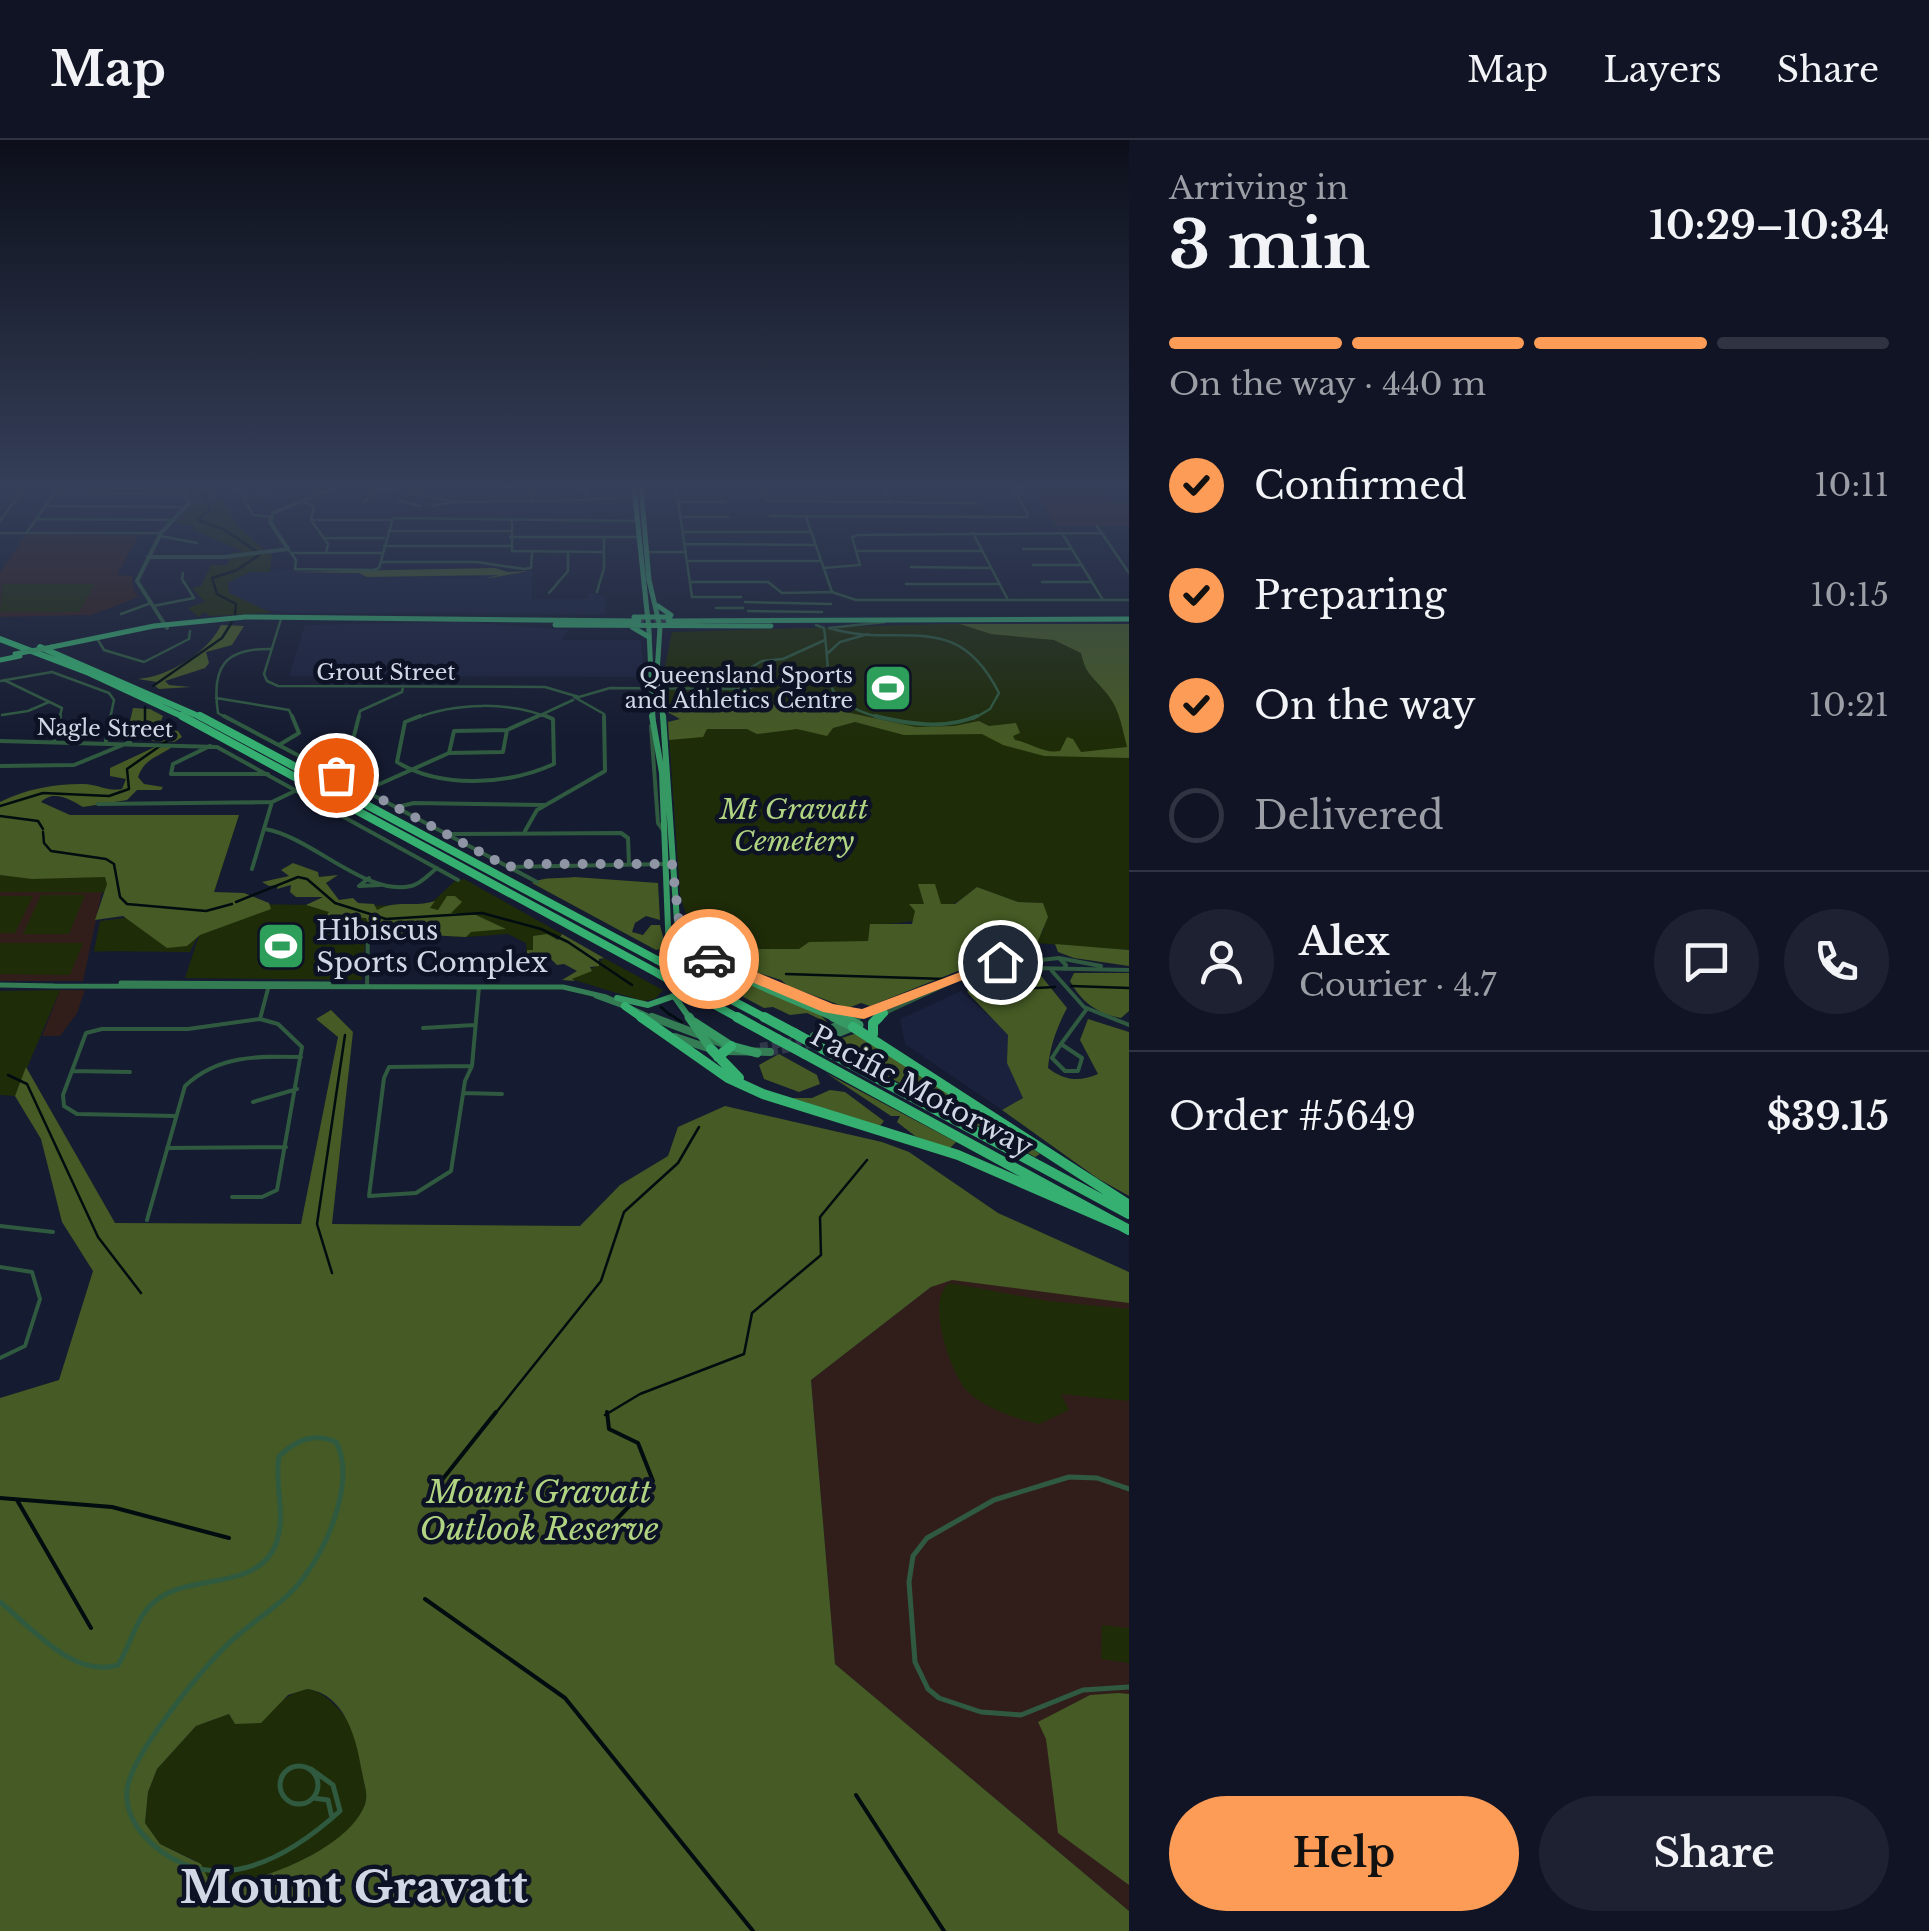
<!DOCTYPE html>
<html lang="en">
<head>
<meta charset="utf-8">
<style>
  body { margin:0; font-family:"Libre Baskerville",serif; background:#1e2131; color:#f1f3f6; height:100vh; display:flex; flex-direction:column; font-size:38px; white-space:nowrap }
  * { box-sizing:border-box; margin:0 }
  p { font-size:32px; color:#9c9ea6 }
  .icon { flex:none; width:55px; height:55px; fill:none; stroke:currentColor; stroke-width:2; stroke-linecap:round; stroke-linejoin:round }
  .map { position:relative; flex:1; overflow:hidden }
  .details { display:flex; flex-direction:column; background:#101424; width:800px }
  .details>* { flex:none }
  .pin { position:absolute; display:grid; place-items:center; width:85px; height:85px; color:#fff; margin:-42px; border:5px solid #fff; border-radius:50%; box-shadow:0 2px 10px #0007 }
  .courier { position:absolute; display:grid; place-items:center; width:100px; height:100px; margin:-50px; border:8px solid #fd9c56; border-radius:50%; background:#fff; color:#222; box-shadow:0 2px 12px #0007 }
  .headline em { font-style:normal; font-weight:800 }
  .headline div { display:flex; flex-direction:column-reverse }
  .headline { display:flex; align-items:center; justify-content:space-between; height:170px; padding:0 40px }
  h1 { font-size:65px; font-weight:800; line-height:75px }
  .bar { display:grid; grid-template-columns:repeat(4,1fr); gap:15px 10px; align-content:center; height:120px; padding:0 40px }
  .bar i { height:12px; border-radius:8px; background:#303341 }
  .bar .current { background:#fd9c56 }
  .bar p { grid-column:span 4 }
  .line { display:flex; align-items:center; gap:25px; padding:0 40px; border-top:2px solid #303341 }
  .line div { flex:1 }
  .round { display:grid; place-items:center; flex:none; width:105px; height:105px; border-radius:52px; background:#1e2131 }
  ol { padding:0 40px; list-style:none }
  li { display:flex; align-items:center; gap:30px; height:110px }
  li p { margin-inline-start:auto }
  li .icon { padding:10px; border-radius:50%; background:#fd9c56; color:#111; stroke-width:4 }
  li:last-child { color:#9c9ea6 }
  li i { width:55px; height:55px; border:5px solid #303341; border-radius:50% }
  .cta { display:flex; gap:20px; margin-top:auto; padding:20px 40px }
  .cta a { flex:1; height:115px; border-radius:60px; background:#fd9c56; color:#111; font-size:40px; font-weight:800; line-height:115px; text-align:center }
  .cta a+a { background:#1e2131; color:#f1f3f6 }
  header { display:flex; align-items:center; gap:60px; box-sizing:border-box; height:140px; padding:0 50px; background:#101424; border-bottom:2px solid #303341 }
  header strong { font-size:48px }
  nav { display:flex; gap:55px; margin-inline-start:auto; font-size:35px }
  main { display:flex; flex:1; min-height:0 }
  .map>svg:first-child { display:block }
  .built { fill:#1a213c }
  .education { fill:#311e1b }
  .green { fill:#1f2c08 }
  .forest { fill:#455a24; fill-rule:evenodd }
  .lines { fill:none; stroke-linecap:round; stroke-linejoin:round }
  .stream-far1 { stroke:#000c0f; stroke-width:2.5 }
  .stream { stroke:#000c0f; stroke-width:4 }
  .secondary-tunnel { stroke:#31374b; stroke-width:8; stroke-dasharray:8 4; stroke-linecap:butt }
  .primary-tunnel { stroke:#31374b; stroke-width:6; stroke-dasharray:6 4; stroke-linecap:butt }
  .trunk-tunnel { stroke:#31374b; stroke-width:5; stroke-dasharray:5 2.5; stroke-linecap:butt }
  .minor-far2 { stroke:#2f5a40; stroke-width:2.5 }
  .minor-far1 { stroke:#2f5a40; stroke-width:4 }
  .minor { stroke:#2f5a40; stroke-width:5 }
  .tertiary-far1 { stroke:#2f5a40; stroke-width:4 }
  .tertiary { stroke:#2f5a40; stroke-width:6 }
  .secondary-far1 { stroke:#347d54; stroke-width:5 }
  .secondary { stroke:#347d54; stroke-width:8 }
  .primary-far2 { stroke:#369863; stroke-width:5 }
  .primary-far1 { stroke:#369863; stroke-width:6 }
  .primary { stroke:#369863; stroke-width:9 }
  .trunk { stroke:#36a46a; stroke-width:5 }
  .motorway-far2 { stroke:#35b070; stroke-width:6 }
  .motorway-far1 { stroke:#35b070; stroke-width:8 }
  .motorway { stroke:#35b070; stroke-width:10 }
  .minor-bridge { stroke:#2f5a40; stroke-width:4 }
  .trunk-bridge { stroke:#36a46a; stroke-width:5 }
  .motorway-bridge-far1 { stroke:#35b070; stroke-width:8 }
  .motorway-bridge { stroke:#35b070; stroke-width:10 }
  .route { fill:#fd9c56 }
  .done { stroke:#9095a6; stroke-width:10; stroke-dasharray:0 18 }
  .labels { text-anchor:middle; stroke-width:9; stroke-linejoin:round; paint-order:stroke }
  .far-street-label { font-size:22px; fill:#d2d7e5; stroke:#0d1225 }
  .far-poi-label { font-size:22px; fill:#d2d7e5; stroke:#0d1225; text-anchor:end }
  .park-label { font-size:28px; font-style:italic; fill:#b1d482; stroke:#0d1225 }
  .poi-label { font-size:28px; fill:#d2d7e5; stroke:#0d1225; text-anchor:start }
  .street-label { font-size:28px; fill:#d2d7e5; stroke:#0d1225 }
  .near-park-label { font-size:32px; font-style:italic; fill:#b1d482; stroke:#0d1225 }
  .near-district-label { font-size:45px; font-weight:bold; fill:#d2d7e5; stroke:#0d1225 }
</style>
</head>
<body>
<header>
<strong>Map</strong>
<nav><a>Map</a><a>Layers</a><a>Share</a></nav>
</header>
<main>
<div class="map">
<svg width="1129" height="1791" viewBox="0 0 1129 1791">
  <rect width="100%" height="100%" fill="#151b30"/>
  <path class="built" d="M292 430 367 431 368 437 479 438V430H502L506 432V440L511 432 533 431 532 459H587L588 453H593L605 456 606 474 299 473 262 470 229 453 228 442 251 432Z
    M465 482 569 490 562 500H641L644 537 289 536 305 485Z
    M961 851 1009 894 1023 958 1002 970 905 904 900 879Z"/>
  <path class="education" d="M1033 348H1101L1109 359H1129V386H1056Z
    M26 394 139 395 117 435 132 436 133 449 139 457 91 475 0 477V432Z
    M0 752H102L83 841H0Z
    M60 850H85L77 873 60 896H42Z
    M918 1101 1129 1132V1771L835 1524 811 1240 931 1147Z"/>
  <path class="green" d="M186 347H214L237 385 267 413 272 412 270 432H251L228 442 229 453 272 473 210 476 204 472 199 477 188 468 205 462 192 448 201 446 211 425H227L232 413 242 411 192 389 195 386 176 383 193 362Z
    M3 444H95L79 472H0Z
    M941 484H1076L1129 580V810L1035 803 1044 789 1043 763 1018 762 977 747C939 777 919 784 871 784L868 801 799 809H745L722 821C701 799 686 783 680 754L668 582 680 579 666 569 664 531 672 492Z
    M0 675H239L214 752 242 764 428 766 455 741 464 739 562 794 532 817 527 815 526 803 508 794 466 797 366 792 362 840 185 838 213 753 0 752Z
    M41 755H85L69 794H23Z
    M0 756H33L15 793H0Z
    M125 778 197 798 190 812 94 811 88 841 100 781Z
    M0 803H83L70 835 0 834Z
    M604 818 663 850 655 859 643 861 571 839 595 827Z
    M60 850 15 956 0 955V851Z
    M950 1143 1048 1161 1129 1169V1261L1061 1254 1069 1270 1039 1284C1016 1279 984 1268 967 1251 951 1234 924 1158 950 1143Z
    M1102 1485 1129 1488V1523L1101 1519Z
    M307 1549C329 1552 351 1580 358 1602 361 1611 360 1622 362 1632 364 1646 370 1656 363 1670 344 1710 254 1748 209 1743L196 1721 160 1704 145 1683 148 1652 157 1629 196 1586 229 1574 235 1584C274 1581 273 1557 307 1549Z"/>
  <path class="forest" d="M495 428 508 432 529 431 490 438H487L499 435 367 437 359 433 290 432Z
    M960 484H1129V618L1044 616 1003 605 982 594 904 595 855 582 833 588 827 596 797 589 757 594 747 589H707L703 597 669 600 668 582 680 579 669 573 666 563 813 565 916 587 954 586 979 581 989 586 1016 583 1020 593 1013 596 1015 600C1030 602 1043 614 1060 611L1067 597 1073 599 1081 612 1127 607C1123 592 1120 570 1108 555 1091 534 1086 535 1081 513L1054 500 991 494Z
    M221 485 244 486 232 505 206 512 209 523 205 528 165 541 169 545 191 547 159 549 155 546 157 542 138 539C167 537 208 513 221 485Z
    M133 568 150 569 163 576 158 588 178 591 182 597 174 602 151 601 161 598 133 591 130 581Z
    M157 606 172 607C158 617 144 619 138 637L144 644 163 647 161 650H137L127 660 83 667C71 660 54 649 41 662L70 675H239L214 752 244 753 269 763 271 769 200 795 187 806 167 808 123 776 95 780 107 744 105 737 32 739 0 735V662C26 649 54 644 81 644 96 643 107 652 122 649L126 639 110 636V628Z
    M293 723 318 732 319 737 338 735 326 743 339 760 353 758 358 763 374 764 377 770C396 759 415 768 435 761L430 768 438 770 447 756H455L462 762 451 773 476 775 506 789 471 792 466 797 388 793 383 785 370 786 366 778 326 776 329 772 306 765 323 757H296L290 752 291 745 277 749 278 745 269 746 262 742 289 736 281 730Z
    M575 737 658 743 660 780 646 776 635 783 632 792 643 795 651 785H660L666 808 656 810 532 743C543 736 562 739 575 737Z
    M918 744H935L941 764H955L977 747 1018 762 1043 763 1048 777 1033 813 978 823 870 866 861 863 848 868 788 846 781 840 722 821 745 809H799L809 802 868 801 870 784H912L915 771 909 764H924Z
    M547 794 558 800 562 794 604 818 599 819V826L590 827 592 831 572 839 575 841 562 840 577 831 564 824 557 825 551 819 527 815V810H533V796Z
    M1055 804 1129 810V826L1074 818 1058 812Z
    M674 814 685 815 742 845 753 842 820 874 828 883 807 873 790 875 773 867 764 868 678 822Z
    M1038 832 1067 868C1057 887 1050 906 1048 928 1065 941 1079 942 1098 934L1080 900 1088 879 1129 892V1056L1097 1038 1002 970 1023 958 1007 923 1008 895 968 853 966 844 1007 834Z
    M1074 833H1129V871L1121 878C1098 874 1081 862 1070 841Z
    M331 870 353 892 332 1084 580 1086 620 1045 668 1016 678 987 725 966 882 1002 909 1012 998 1073 1129 1132V1163L952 1140 931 1147 811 1240 835 1524 1129 1771V1791H0V1258L59 1240 93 1131 62 1082 41 999 15 956 26 927 115 1083 301 1084 338 897 316 879ZM307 1549C346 1554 357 1601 362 1632 364 1646 370 1656 363 1669 344 1710 253 1748 210 1743L201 1724 160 1704 145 1683 148 1652 157 1629 196 1586 229 1574 235 1584 261 1583 288 1555Z
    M854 894 865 896 1040 1014 1035 1017 863 923 830 902Z
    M779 914 817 935 820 944 799 952 764 939 759 925Z
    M826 933 956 1002 949 1009 915 996 897 982 900 976H891Z
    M830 950 845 952 884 981 880 986 792 958H812Z
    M1118 1553 1129 1554V1745L1058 1693 1046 1599 1038 1582 1090 1555Z"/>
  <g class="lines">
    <path class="stream-far1" d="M201 347 210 369 198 380 223 389 256 411
      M235 475 236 464 217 454 212 438 237 430 259 415
      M153 546 222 498 232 482
      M0 666 43 653 109 656 129 649 127 629 170 599 145 585V567
      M0 676 38 681 43 689
      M43 692 44 703 51 711 106 719 114 724 120 757 127 764 206 771 232 764
      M236 762 298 737 307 739 335 763 386 779 482 773 541 789 568 802 632 845
      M685 805 680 812 736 840
      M786 834 945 839
      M971 843 1016 849 1055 847
      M1071 846 1129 848
      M661 867 670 875
      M668 873 682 882
      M8 935 27 944 98 1097 141 1153
      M332 1133 317 1084 345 895
      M494 1275 601 1141 624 1072 678 1023 699 987
      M605 1275 640 1254 744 1214 752 1173 821 1115 820 1077 867 1020"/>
    <path class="stream" d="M607 1272 609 1289 638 1303 653 1341 615 1381
      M430 1355 496 1272
      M0 1358 112 1367 229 1398
      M17 1360 91 1488
      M425 1459 565 1558 753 1791
      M856 1655 944 1791"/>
    <path class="secondary-tunnel" d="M760 907 803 900
      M770 912 811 904"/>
    <path class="primary-tunnel" d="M669 813 674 856"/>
    <path class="trunk-tunnel" d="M639 481H668"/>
    <path class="minor-far2" d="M237 347 253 375 271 377
      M529 347 532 359
      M583 347 588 358
      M676 347 692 457H741
      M761 347 765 359 770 361 976 363
      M884 347 890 361
      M416 353 418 355 410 354Z
      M55 354 185 353
      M418 355 451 361
      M243 358 267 355
      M593 359 634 357
      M303 361 314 367 311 380 328 404 326 413
      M402 361 404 362H399Z
      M451 361H458L454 363Z
      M364 362 377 351 395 347
      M404 362 421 366
      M458 362 594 360H584
      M680 362H725
      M46 366 186 367
      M432 366 452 362
      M770 376 1026 377 1028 374 1012 347
      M681 377H728
      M806 377 832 452
      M36 379 174 380
      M311 380H390
      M0 381 25 347
      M512 381V411L604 412
      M1097 386 1129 433
      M391 391H511
      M27 392 59 347
      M684 392H811
      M0 393H161
      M973 393 1008 460
      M1062 393 1103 460
      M160 396 197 403
      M510 397H638
      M324 398H384
      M685 404 816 405
      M384 406H510
      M288 409 296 420 295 429 374 430 379 428 393 378 640 381
      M1023 409H1072
      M857 411H983
      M646 412H686
      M292 413H382
      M687 421H821
      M381 422H477L524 429 531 428 532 412
      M1033 425H1082
      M911 427 991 428
      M823 428 860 425 852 397 858 395 1102 393
      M690 442H768L782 453 832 452 856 460H1129
      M1042 442H1092
      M906 444H999
      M597 452 604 428V397
      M549 453 568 431V412
      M745 462 831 464
      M153 466 194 458 182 439 183 433
      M716 468H743
      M748 471 822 472
      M121 474 151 463
      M281 479 264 534 267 541 278 546 545 547 579 557 610 548 747 549 755 546 754 541
      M885 482 829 488C901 510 955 466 999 553L990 569 973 579
      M816 485 824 488C832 543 817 562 885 579
      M98 500 104 510 144 522 189 499 190 491
      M828 513 840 502 868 494
      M4 540 62 568 59 579
      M0 541 52 532 109 553 114 560 110 579
      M754 541 752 527 762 521 783 519 825 500
      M574 557 604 574V579
      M216 558 289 570 293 579
      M2 575 28 571 49 562
      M228 579 218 573C211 526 225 508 272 509
      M358 579 360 571 402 552 403 547
      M414 579C454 562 512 561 552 579
      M532 579 573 560"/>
    <path class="minor-far1" d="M224 576 537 742
      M420 576 405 582 397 622C441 649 508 645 554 624L553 579 546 576
      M875 576C908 584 945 590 977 576
      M651 586 658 683 663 690
      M0 601 217 607 458 740
      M54 601 60 576
      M106 601 111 576
      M279 605 299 593 292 576
      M210 606 173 624 171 634H268
      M449 613 454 591 507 590 538 576
      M0 626 74 625 130 602
      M338 634 346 627 359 576
      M364 651 449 613 503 612 507 590
      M98 664 272 662 297 650
      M397 667 414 663 545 665
      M265 689C312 697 366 757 411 746 421 744 429 734 437 728
      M525 691 537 670 605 631 604 576
      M451 694 621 693 628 698 629 724
      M508 727 667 724
      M252 729 272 662
      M369 738 359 746 380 745
      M1052 831 1084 867 1129 885
      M367 847 368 794
      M260 879 269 845
      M423 888 474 885
      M1061 904 1082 918 1078 931H1065L1052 918Z
      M1061 904 1086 870
      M472 926 465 941 451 1031 416 1053 369 1056 384 938 389 927Z
      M472 926 479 847
      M73 931 130 932
      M463 953 502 954
      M253 962 297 949
      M176 976 77 974 64 966 63 955 86 893 102 889H188L260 879 278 884 302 907 277 1050 262 1057H232
      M167 1008 286 1007
      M147 1080 185 946C218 915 258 916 301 917
      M0 1086 53 1092
      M0 1127 32 1132 40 1159 25 1206 0 1218"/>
    <path class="minor" d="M1129 1349 1097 1338 1069 1337 994 1360 927 1398 913 1416 909 1442 915 1522 928 1549 939 1558 981 1572 1021 1575 1083 1550 1129 1547
      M0 1462C32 1488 74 1539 118 1525 132 1503 136 1474 158 1459 193 1433 261 1451 277 1401 286 1373 274 1344 279 1316 297 1300 313 1292 336 1302 356 1340 328 1405 304 1437 284 1464 255 1479 230 1502 203 1528 131 1614 127 1650 124 1684 155 1712 184 1724 241 1747 299 1708 340 1671L333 1645 311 1629
      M280 1645a19 19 0 1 1 38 0a19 19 0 1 1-38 0Z
      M313 1658 328 1660 332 1678"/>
    <path class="tertiary-far1" d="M148 417H224L288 409 270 382 273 373 336 347
      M167 488 137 441 161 393 189 363 182 347
      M1059 818 1101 826
      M1041 820 1059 818 1066 825 1064 829
      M976 834 1031 828 1129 830
      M885 873 986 826 1041 820
      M853 880 925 852"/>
    <path class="tertiary" d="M852 880 859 877"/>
    <path class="secondary-far1" d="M121 843 329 844
      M0 845 54 846
      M54 846 563 847 606 857 657 880
      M596 856 626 867"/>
    <path class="secondary" d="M652 877 724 904
      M814 896 846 882
      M675 897 711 909
      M821 900 853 887
      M723 911 770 912"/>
    <path class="primary-far2" d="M634 347 649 491 653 579
      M641 347 649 440 660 487 657 533 663 579"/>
    <path class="primary-far1" d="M652 576 662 633 669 813
      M663 576 677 781C712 836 782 854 838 880
      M796 854 848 880
      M617 858 648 865 674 856 691 880
      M838 869 864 875"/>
    <path class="primary" d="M689 877 711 909
      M833 877 853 887
      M843 877 859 885
      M694 882 731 906 757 913"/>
    <path class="trunk" d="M658 466 671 475
      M634 477H670
      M668 481 1129 479
      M555 485 771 486
      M632 487 649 497
      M52 507 154 486 245 477 639 481
      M0 520 20 516"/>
    <path class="motorway-far2" d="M0 499 89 533 188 579
      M40 507 205 579"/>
    <path class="motorway-far1" d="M182 576 659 834
      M200 576 657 820
      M679 832 769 880
      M681 847 742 880
      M625 866 645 880
      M877 880 884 873"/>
    <path class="motorway" d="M641 877 728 938 763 954 958 1015 1119 1085
      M737 877 777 899
      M764 877 794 893
      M853 887 1129 1065
      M873 894V883L879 877
      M711 909 739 938
      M823 909 1129 1074
      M805 914 1129 1090
      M718 917 731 906"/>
    <path class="minor-bridge" d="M331 667 361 653"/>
    <path class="trunk-bridge" d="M15 514 52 507"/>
    <path class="motorway-bridge-far1" d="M657 820 679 832
      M659 834 681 847"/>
    <path class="motorway-bridge" d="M794 893 823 909
      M777 899 805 914"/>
  </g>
  <linearGradient id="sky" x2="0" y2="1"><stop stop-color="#0c0f1a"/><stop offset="0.58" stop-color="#353f59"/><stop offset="1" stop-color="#353f59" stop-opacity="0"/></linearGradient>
  <rect width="1129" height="598" fill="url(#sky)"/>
  <path class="route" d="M704 815H715L833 864 862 869 995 819 1008 822 864 879 823 872 704 822Z"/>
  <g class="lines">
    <path class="done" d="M336 635 508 727 522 724H672L680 788 709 819"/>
  </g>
  <defs>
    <g id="stadium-square" transform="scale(2.5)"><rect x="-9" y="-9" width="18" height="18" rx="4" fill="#2e9e5b" stroke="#0d1225"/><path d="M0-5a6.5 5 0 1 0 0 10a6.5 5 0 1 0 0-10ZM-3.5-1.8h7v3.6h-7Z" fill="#fff"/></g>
  </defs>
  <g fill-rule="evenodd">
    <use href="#stadium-square" x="888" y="548"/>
    <use href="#stadium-square" x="281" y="806"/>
  </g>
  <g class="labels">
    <g class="far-street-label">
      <text x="386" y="540">Grout Street</text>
      <text transform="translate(105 588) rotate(1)" y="8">Nagle Street</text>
    </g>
    <g class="far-poi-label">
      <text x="853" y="543">Queensland Sports<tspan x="853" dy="25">and Athletics Centre</tspan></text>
    </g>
    <g class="park-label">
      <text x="794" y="679">Mt Gravatt<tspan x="794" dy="32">Cemetery</tspan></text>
    </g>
    <g class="poi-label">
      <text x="316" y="800">Hibiscus<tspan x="316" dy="32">Sports Complex</tspan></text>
    </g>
    <g class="street-label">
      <text transform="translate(922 951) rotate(28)" y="10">Pacific Motorway</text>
    </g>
    <g class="near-park-label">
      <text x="539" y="1363">Mount Gravatt<tspan x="539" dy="37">Outlook Reserve</tspan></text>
    </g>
    <g class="near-district-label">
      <text x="354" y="1763">Mount Gravatt</text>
    </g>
  </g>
</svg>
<div class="pin" style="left:336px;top:635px;background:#ea580c"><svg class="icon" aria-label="bag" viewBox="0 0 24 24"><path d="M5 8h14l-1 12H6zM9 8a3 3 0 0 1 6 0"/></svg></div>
<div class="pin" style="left:1000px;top:822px;background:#1f2937"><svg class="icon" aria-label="home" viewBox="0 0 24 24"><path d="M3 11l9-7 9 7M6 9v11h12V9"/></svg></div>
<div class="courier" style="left:709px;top:819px"><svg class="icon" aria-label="car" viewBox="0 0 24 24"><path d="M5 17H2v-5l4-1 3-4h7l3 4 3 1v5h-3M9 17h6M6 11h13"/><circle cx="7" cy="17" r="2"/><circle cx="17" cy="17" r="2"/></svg></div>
</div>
<section class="details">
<div class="headline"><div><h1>3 min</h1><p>Arriving in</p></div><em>10:29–10:34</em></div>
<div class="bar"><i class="current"></i><i class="current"></i><i class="current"></i><i></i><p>On the way · 440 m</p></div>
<ol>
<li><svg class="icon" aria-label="check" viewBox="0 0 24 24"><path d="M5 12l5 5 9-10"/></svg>Confirmed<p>10:11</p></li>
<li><svg class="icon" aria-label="check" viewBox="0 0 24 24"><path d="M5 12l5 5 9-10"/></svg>Preparing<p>10:15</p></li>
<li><svg class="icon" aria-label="check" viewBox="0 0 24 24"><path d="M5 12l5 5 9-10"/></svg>On the way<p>10:21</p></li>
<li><i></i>Delivered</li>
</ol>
<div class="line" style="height:180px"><a class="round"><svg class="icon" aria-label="person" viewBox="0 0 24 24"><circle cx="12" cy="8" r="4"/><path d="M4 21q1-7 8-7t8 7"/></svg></a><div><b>Alex</b><p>Courier · 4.7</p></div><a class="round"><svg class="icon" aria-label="chat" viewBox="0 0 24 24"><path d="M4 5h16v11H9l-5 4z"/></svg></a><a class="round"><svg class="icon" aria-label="phone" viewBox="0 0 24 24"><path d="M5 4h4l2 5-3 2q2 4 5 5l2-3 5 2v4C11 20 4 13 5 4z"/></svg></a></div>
<div class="line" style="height:130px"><div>Order #5649</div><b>$39.15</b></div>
<div class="cta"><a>Help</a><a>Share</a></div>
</section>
</main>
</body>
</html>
